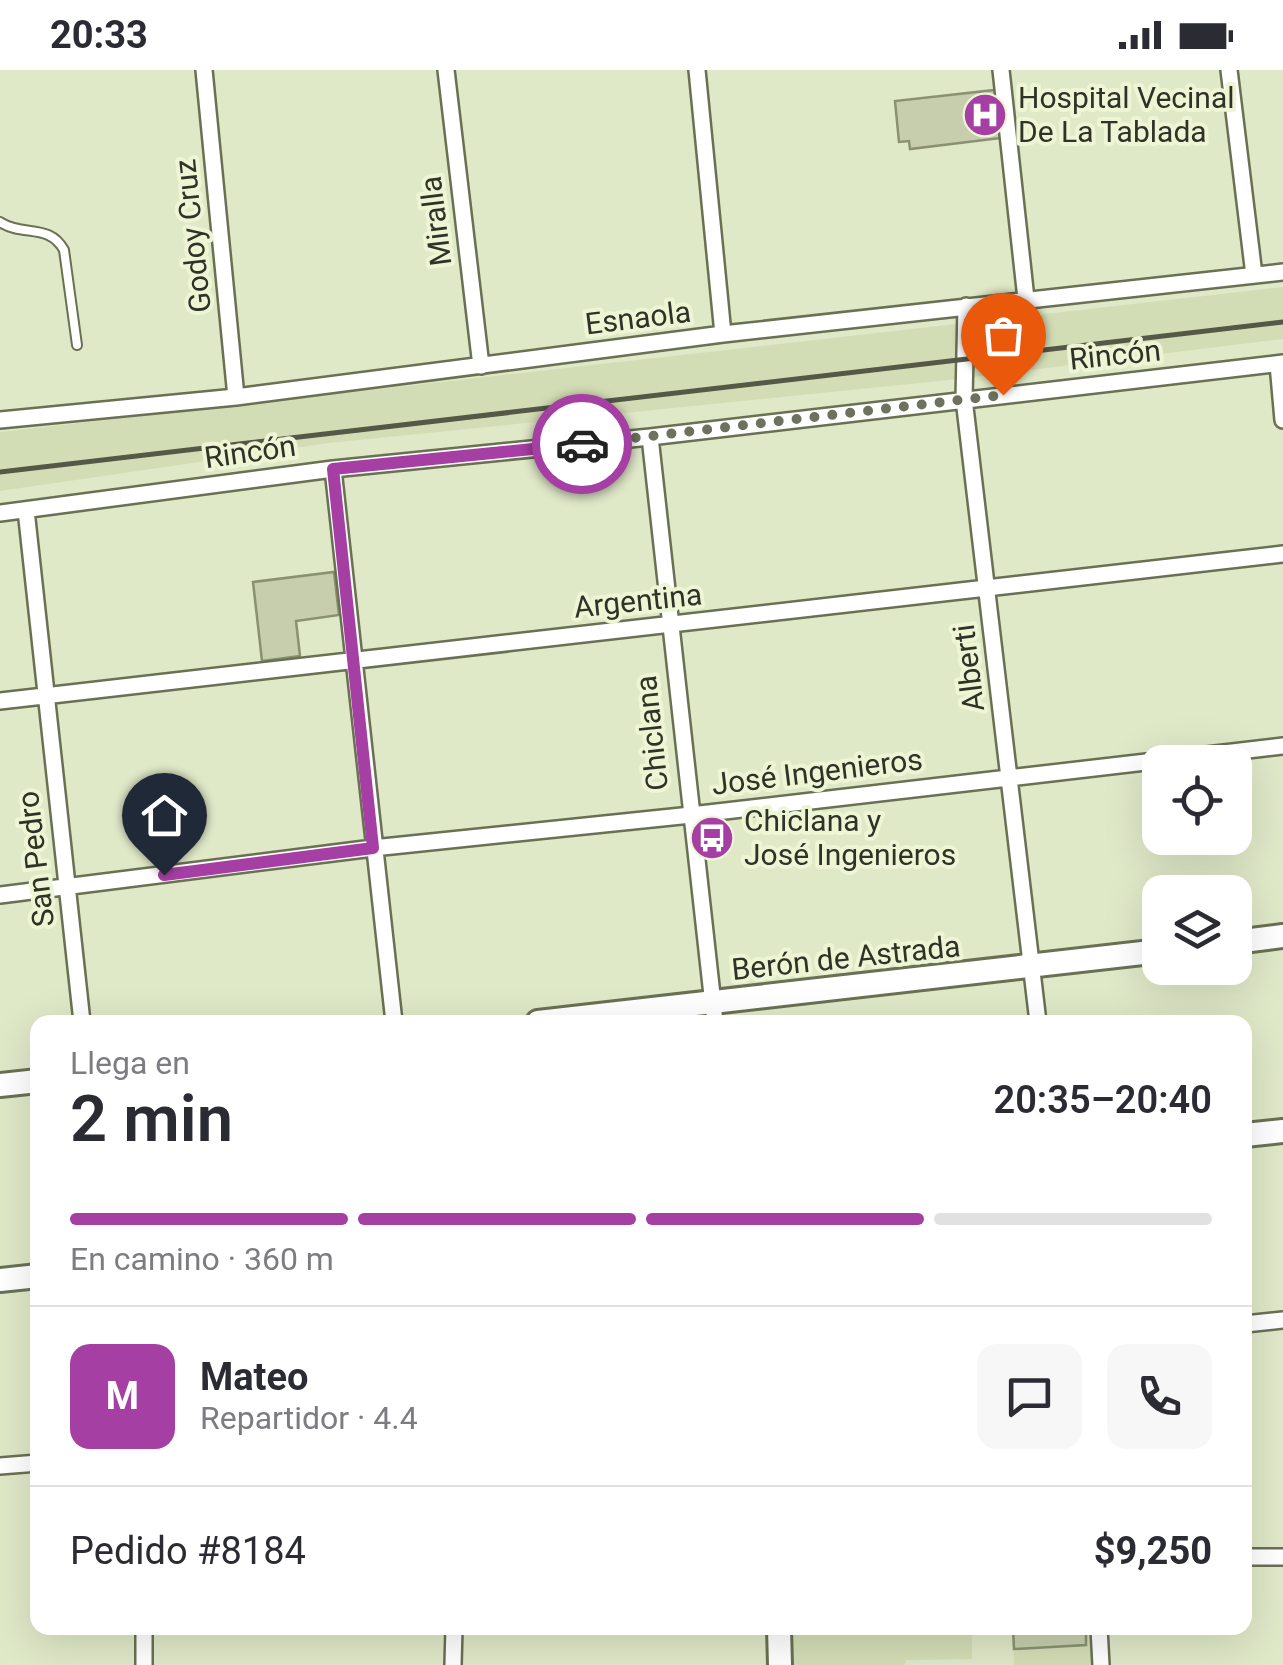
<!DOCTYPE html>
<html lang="es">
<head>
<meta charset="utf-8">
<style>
  body { margin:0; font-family:Roboto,sans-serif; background:#f7f7f7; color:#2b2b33; height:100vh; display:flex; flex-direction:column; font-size:38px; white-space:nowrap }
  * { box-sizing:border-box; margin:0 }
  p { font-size:32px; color:#7c7c81 }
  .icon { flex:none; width:55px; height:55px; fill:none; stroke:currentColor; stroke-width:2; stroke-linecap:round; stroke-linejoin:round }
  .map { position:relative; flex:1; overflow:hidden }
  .details { position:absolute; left:30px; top:945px; width:1222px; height:620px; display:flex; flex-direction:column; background:#fff; border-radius:20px; box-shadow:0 10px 40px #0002 }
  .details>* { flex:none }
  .fabs { position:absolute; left:1142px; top:675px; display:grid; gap:20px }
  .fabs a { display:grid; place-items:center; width:110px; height:110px; border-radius:20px; background:#fff; box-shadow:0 10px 40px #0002; font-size:50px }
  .pin { position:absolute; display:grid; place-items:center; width:85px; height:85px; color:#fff; margin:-102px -42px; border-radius:50% 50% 50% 0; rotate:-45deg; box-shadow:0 0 10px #0007 }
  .pin .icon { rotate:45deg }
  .courier { position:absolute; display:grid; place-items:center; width:100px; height:100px; margin:-50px; border:8px solid #a63fa3; border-radius:50%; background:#fff; color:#222; box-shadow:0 2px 12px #0007 }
  .overview em { font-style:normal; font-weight:600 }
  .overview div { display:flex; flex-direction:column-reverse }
  .overview { display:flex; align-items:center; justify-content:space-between; height:170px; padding:0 40px }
  h1 { font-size:65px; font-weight:600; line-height:75px }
  .bar { display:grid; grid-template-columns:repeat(4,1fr); gap:15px 10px; align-content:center; height:120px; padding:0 40px }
  .bar i { height:12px; border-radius:8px; background:#e1e1e2 }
  .bar .selected { background:#a63fa3 }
  .bar p { grid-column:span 4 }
  .line { display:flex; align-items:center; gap:25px; padding:0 40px; border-top:2px solid #e1e1e2 }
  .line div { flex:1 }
  .round { display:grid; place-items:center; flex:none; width:105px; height:105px; border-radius:20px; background:#f7f7f7 }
  .status { display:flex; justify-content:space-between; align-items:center; height:70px; padding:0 50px; background:#fff; direction:ltr }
  .status svg { height:28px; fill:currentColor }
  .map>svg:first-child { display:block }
  .built { fill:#d3ddb5 }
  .building { fill:#c6ceae; stroke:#899172; stroke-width:2.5 }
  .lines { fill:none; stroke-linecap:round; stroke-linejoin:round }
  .lane-casing { stroke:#697053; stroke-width:12 }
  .street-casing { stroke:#697053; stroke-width:20 }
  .secondary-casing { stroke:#697053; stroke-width:28 }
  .lane { stroke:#fff; stroke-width:8 }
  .street { stroke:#fff; stroke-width:15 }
  .secondary { stroke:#fff; stroke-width:22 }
  .rail { stroke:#535847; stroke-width:5 }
  .done { stroke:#6d725e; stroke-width:10; stroke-dasharray:0 18 }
  .route { stroke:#a63fa3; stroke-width:12 }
  .labels { text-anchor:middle; stroke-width:8; stroke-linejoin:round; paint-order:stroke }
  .poi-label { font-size:30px; fill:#2f3226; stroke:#edf5d4; text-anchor:start }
  .street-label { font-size:30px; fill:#2f3226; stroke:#edf5d4 }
</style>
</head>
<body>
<div class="status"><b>20:33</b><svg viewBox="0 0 49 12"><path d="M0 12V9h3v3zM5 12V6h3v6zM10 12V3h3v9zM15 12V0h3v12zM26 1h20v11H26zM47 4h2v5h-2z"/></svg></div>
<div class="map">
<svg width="1283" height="1595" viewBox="0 0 1283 1595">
  <rect width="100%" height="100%" fill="#dfe8c7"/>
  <path class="built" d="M1283 217V269L940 311 329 373 0 421V362Z
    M785 1558H972V1589L906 1590 905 1595H788Z
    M1013 1558H1092L1095 1595H1014Z"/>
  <path class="building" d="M995 20 1001 68 910 79 909 71 899 72 895 31Z
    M334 502 339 545 296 551 300 586 262 591 253 512Z
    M1013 1558H1086V1575L1014 1579Z"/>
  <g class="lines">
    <g class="lane-casing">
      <path id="lane" d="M0 152C23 167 49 153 64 180L77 275"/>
    </g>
    <g class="street-casing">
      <path id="street" d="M204 0 236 327
        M446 0 481 296
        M697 0 723 264
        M1001 0 1026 229
        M1229 0 1254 205
        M966 236 964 329 1038 952
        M1278 294 1283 350
        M0 350 236 327 723 264 1283 202
        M650 367 715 952
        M333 399 394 952
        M26 440 82 952
        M0 443 333 399 650 367 1283 293
        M0 631 1283 484
        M0 825 373 778 691 745 1283 676
        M1245 1254 1283 1250
        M0 1396 38 1393
        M1245 1487H1283
        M144 1558V1595
        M1099 1558 1101 1595
        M453 1595 454 1558"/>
    </g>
    <g class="secondary-casing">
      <path id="secondary" d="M1235 872 1283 866
        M538 952 1160 881
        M0 1015 38 1011
        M1245 1065 1283 1061
        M0 1210 38 1206
        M779 1558 780 1595"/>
    </g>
    <use href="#lane" class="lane"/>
    <use href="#street" class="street"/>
    <use href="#secondary" class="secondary"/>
    <path class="rail" d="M0 402 1283 252"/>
  </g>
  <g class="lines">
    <path class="done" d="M582 374 1003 325"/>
    <path class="route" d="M164 805 373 778 333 399 582 374"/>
  </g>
  <defs>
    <g id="hospital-disc" transform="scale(2.25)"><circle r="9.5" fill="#a63fa3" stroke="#edf5d4"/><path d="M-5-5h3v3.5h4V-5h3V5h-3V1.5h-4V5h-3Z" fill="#fff"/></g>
    <g id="bus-disc" transform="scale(2.25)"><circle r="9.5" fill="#a63fa3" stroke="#edf5d4"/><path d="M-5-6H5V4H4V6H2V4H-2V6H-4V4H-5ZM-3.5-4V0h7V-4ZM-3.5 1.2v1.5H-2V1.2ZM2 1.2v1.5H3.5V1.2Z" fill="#fff"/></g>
  </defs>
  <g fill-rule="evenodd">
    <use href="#hospital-disc" x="985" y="45"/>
    <use href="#bus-disc" x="712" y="768"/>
  </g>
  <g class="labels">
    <g class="poi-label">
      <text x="1018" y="38">Hospital Vecinal<tspan x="1018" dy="34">De La Tablada</tspan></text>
      <text x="744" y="761">Chiclana y<tspan x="744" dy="34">José Ingenieros</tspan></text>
    </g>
    <g class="street-label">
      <text transform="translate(436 151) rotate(-97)" y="10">Miralla</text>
      <text transform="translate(193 166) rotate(-96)" y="10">Godoy Cruz</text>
      <text transform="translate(638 248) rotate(-7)" y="10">Esnaola</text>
      <text transform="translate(1115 285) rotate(-6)" y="10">Rincón</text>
      <text transform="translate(250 382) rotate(-8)" y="10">Rincón</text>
      <text transform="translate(638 531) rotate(-6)" y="10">Argentina</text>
      <text transform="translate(969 598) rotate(-97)" y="10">Alberti</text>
      <text transform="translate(652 663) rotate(-96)" y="10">Chiclana</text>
      <text transform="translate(817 702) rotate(-7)" y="10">José Ingenieros</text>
      <text transform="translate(36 789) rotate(-97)" y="10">San Pedro</text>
      <text transform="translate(846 888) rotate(-6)" y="10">Berón de Astrada</text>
    </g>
  </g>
</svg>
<div class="fabs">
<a><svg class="icon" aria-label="locate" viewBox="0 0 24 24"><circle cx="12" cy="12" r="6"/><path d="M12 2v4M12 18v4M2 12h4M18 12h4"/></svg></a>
<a><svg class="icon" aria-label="layers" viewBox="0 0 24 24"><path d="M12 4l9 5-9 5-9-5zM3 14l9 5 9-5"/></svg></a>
</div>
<div class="pin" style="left:1003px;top:325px;background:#ea580c"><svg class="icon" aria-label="bag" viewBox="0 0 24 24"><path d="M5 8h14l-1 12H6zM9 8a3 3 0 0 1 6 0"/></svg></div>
<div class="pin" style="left:164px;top:805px;background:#1f2937"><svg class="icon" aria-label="home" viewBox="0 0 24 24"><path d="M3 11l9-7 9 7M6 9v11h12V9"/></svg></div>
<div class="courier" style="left:582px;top:374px"><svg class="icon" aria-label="car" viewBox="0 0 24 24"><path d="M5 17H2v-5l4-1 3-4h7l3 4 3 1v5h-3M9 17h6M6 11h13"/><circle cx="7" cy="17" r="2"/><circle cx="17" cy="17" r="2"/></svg></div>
<section class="details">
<div class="overview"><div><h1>2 min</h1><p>Llega en</p></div><em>20:35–20:40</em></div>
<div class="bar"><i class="selected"></i><i class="selected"></i><i class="selected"></i><i></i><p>En camino · 360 m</p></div>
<div class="line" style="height:180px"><b class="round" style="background:#a63fa3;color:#fff">M</b><div><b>Mateo</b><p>Repartidor · 4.4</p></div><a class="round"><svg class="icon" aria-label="chat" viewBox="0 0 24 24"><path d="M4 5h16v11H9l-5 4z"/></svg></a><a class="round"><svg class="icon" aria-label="phone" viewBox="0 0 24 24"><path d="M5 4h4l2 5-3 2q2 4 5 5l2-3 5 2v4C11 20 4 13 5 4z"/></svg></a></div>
<div class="line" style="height:130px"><div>Pedido #8184</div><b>$9,250</b></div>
</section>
</div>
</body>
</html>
